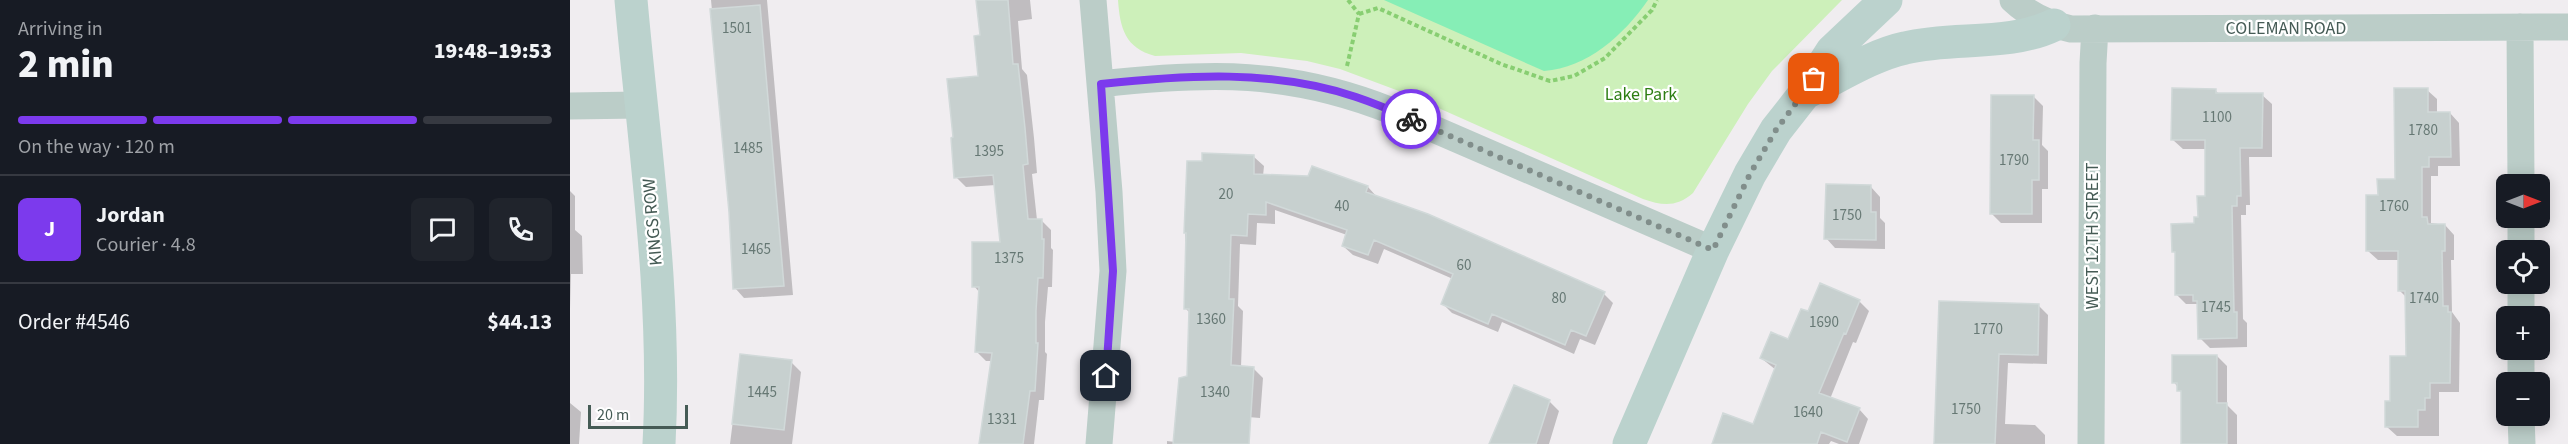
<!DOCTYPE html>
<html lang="en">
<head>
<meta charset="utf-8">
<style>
  body { margin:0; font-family:"Source Sans 3",sans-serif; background:#20242c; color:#f1f3f6; height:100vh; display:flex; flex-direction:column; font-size:22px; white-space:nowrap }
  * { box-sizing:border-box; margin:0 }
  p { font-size:20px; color:#9ea1a6 }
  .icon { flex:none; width:33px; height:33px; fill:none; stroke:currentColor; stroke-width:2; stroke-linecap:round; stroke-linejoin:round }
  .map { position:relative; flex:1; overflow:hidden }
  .details { display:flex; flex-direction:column; background:#171b24; width:570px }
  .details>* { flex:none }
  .needle { width:39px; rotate:90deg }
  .fabs { position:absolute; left:1926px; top:174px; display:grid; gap:12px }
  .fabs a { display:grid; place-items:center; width:54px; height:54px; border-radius:9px; background:#171b24; box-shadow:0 3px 15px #0003; font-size:30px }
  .scale { position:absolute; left:18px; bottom:15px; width:100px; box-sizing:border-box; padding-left:6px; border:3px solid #455b55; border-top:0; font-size:16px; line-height:21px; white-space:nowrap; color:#455b55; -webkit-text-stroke:4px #fff; paint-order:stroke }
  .pin { position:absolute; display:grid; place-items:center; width:51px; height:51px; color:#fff; margin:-26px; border-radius:12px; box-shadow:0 3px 9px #0006 }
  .courier { position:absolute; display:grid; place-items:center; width:60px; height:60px; margin:-30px; border:4px solid #7c3aed; border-radius:50%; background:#fff; color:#222; box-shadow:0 2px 8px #0007 }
  .headline em { font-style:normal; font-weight:800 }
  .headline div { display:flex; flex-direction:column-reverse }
  .headline { display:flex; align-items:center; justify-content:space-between; height:102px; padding:0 18px }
  h1 { font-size:39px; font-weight:800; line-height:45px }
  .bar { display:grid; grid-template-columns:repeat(4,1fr); gap:9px 6px; align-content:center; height:72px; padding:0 18px }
  .bar i { height:8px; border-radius:4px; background:#363941 }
  .bar .current { background:#7c3aed }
  .bar p { grid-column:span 4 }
  .line { display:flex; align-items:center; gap:15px; padding:0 18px; border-top:2px solid #363941 }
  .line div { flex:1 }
  .round { display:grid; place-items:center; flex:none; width:63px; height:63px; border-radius:9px; background:#20242c }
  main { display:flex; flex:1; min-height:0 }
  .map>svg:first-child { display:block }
  .green { fill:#cdf0ba }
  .water { fill:#86eeb6 }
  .shadow { fill:#0003 }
  .building { fill:#c7d0cf; stroke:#d1d9d9; stroke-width:1.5 }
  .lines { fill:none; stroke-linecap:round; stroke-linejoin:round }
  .path { stroke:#88ce72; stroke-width:4; stroke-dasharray:4.5 3; stroke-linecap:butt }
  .street { stroke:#bbcdc8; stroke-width:27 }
  .secondary { stroke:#bbd2cd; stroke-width:33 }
  .done { stroke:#818e8b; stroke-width:6; stroke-dasharray:0 10.8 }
  .route { stroke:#7c3aed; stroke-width:8 }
  .labels { text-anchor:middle; stroke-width:4.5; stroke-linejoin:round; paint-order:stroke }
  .number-label { font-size:15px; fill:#667874 }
  .street-label { font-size:18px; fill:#455b55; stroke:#fff }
  .park-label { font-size:18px; fill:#2e7e14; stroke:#fff }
</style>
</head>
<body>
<main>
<section class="details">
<div class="headline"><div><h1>2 min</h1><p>Arriving in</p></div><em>19:48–19:53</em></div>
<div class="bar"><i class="current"></i><i class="current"></i><i class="current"></i><i></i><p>On the way · 120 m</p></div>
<div class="line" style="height:108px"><b class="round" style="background:#7c3aed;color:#fff">J</b><div><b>Jordan</b><p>Courier · 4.8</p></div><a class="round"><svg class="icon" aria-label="chat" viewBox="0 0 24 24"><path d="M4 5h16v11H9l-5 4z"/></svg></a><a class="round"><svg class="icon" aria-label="phone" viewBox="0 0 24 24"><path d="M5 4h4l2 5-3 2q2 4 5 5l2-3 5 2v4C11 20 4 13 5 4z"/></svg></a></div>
<div class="line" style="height:78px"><div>Order #4546</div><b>$44.13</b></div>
</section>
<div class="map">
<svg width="1998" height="444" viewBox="0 0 1998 444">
  <rect width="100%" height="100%" fill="#f0edf0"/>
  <path class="green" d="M548 0H1272L1202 71 1178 104 1123 193C1107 207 1093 206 1073 199L837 94 770 69 737 61 671 53 585 56C555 48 550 28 548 0Z"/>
  <path class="water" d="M814 0H1078C1054 35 1017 68 974 71Z"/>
  <path class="shadow" d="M141 0H197L223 295 174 298 165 288 161 212Z
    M408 0H460L462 19 448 21 452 69 457 75 464 138 467 173 462 174 467 220H471L481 230V248L483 250 482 287H478L475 322V352L477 354 474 400H469L464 444H411L422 361H416L406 351 410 293 404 286 431 243 426 185 396 187 386 177 409 77 411 37Z
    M1645 90 1649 94 1692 95 1702 104V157H1679L1680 205H1676V215H1671L1673 319 1677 323V347L1640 348 1630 338 1628 304H1616L1606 294V254L1603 251 1630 218 1636 198V149H1613L1603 140Z
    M1857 90 1867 99V114L1880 113 1889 123 1890 166H1868V176H1861V223L1875 225 1884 235V260H1881L1882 312 1890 323 1889 392H1869V436H1827L1817 427 1821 403 1838 357 1837 298 1829 290V260H1808L1798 251 1809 197 1827 181Z
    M1463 96 1473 106 1472 145 1478 151V189H1472V223H1431L1421 213Z
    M684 157 694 166 693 176 798 187 807 197 1034 294 1043 303 1025 345 1010 339 1004 354 932 322 928 332 882 313 872 303 883 279 814 249 808 264 783 255 773 246 777 235 705 210V224L687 223 686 245 670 244 668 306 673 311 671 367 683 368 693 378 690 418 666 416 646 444H597V441L605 442 618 377 620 313 616 309 615 232Z
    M1301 187 1310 197V218L1315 223V249L1265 248 1256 238Z
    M0 191 5 196V230L12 236 13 274H1L0 309Z
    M1289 301 1299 311 1286 343 1283 342 1260 399 1289 409 1298 419 1289 444H1269L1261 441 1259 444H1145L1184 426 1206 370 1191 358 1219 341 1239 313Z
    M1370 302 1468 305 1478 315 1477 364 1438 363 1435 424 1465 425 1475 435V444H1366Z
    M171 356 221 362 231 372 222 444H160Z
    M1647 356 1657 366V405L1667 415V444H1613V395L1604 382Z
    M979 401 989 411 979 444H920Z
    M0 403 11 412 9 444H0Z"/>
  <path class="building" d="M406 0H438L443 64H448L455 128 458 164 453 165 458 219H472V239H474L473 278H468L466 311V343H468L465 391H460L453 444H409L422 353 405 352 409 287H402V242H430L423 175 384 178 381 138 383 137 377 79 408 76 404 36 410 35Z
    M190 5 214 286 163 289 159 212 140 9Z
    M1602 88 1646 89V93H1693L1692 148H1670L1671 196H1667V206H1662L1664 312H1667V338L1628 339 1627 301H1623V295H1605V252H1602L1601 224 1624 223V217H1628L1627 196H1635V140H1601Z
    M1824 88H1858V112H1880L1881 157H1859V167H1852V217H1857L1858 224H1875V251H1872L1873 306H1878V312H1881L1880 383H1860V398H1855V410H1848V427H1815V401H1820V356H1836L1835 291H1828V251H1796V195H1808L1807 179H1825Z
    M1421 95H1464L1463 140H1469V180H1462V214H1420Z
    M632 153 684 155V174L738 176 742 166 798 186 796 192 858 214 1035 292 1016 336 1001 330 995 345 922 314 918 324 871 304 883 274 804 240 798 255 772 246 777 230 696 202V215L678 214 677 236 661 235 659 299H664L661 365 684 367 679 444H603L609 378 617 376 619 309H614L616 233H614L617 161H632Z
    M1256 184 1301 185V212H1306V240L1254 239Z
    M1250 283 1290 300 1276 334 1274 333 1249 393 1290 408 1277 442 1251 432 1247 444H1142L1153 413 1183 424 1206 365 1190 358 1201 332 1218 339 1231 309 1238 311Z
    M1369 301 1469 304 1468 355 1429 354 1425 444H1364Z
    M170 354 222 360 214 430 162 424Z
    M1602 355H1647V403H1657V444H1611V391H1607V383H1602Z
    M944 385 980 400 966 444H919Z"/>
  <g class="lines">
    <path class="path" d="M778 0 789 14
      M789 14 808 8 931 64 980 81 1004 76 1035 58 1082 10 1087 0
      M777 66 789 14"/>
    <path class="street" d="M523 0 539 192 543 271 529 444
      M1443 0C1460 16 1478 24 1501 29L1998 27
      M1950 27 1951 184
      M531 84C639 72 720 70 822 111L1143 250
      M0 106 70 105
      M1951 218V250
      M1951 284V316
      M1951 350V382
      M1951 416 1952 444
      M1521 444 1523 63 1525 28"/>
    <path class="secondary" d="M61 0C74 147 97 296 89 444
      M1235 93C1265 79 1302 55 1335 48 1384 36 1438 47 1484 25
      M1059 444 1143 250 1180 174 1206 130 1235 93 1262 51 1316 0"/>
  </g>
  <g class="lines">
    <path class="done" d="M841 119 1143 250 1180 174 1206 130 1244 79"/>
    <path class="route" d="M536 376 543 271 531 84C616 75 703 69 786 97 804 103 823 111 841 119"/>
  </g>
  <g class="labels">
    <g class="number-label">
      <text x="167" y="33">1501</text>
      <text x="1647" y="122">1100</text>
      <text x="1853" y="135">1780</text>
      <text x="178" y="153">1485</text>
      <text x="419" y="156">1395</text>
      <text x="1444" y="165">1790</text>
      <text x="656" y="199">20</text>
      <text x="772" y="211">40</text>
      <text x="1824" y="211">1760</text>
      <text x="1277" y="220">1750</text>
      <text x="186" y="254">1465</text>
      <text x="439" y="263">1375</text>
      <text x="894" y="270">60</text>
      <text x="989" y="303">80</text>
      <text x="1854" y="303">1740</text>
      <text x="1646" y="312">1745</text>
      <text x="641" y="324">1360</text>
      <text x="1254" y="327">1690</text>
      <text x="1418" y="334">1770</text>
      <text x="192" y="397">1445</text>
      <text x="645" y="397">1340</text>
      <text x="1396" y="414">1750</text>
      <text x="1238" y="417">1640</text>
      <text x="432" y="424">1331</text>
    </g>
    <g class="street-label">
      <text x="1716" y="34">COLEMAN ROAD</text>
      <text transform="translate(82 222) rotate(-95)" y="6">KINGS ROW</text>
      <text transform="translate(1522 236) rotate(-90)" y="6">WEST 12TH STREET</text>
    </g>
    <g class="park-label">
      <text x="1071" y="100">Lake Park</text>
    </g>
  </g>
</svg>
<div class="fabs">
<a><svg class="needle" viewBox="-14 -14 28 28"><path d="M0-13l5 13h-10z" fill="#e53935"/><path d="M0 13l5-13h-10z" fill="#9ea1a6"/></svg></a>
<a><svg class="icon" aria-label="locate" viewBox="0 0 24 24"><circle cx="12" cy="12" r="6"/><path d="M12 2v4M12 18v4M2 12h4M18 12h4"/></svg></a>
<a>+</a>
<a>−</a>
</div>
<div class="scale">20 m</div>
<div class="pin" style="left:1244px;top:79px;background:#ea580c"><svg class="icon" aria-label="bag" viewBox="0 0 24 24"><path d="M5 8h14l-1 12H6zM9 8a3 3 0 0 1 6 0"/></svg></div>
<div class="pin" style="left:536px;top:376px;background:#1f2937"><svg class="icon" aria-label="home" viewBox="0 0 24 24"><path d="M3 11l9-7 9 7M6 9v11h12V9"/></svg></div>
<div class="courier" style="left:841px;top:119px"><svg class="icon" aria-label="bike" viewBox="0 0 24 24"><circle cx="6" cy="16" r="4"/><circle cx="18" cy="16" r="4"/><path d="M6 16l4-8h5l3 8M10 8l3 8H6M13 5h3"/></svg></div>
</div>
</main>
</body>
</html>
